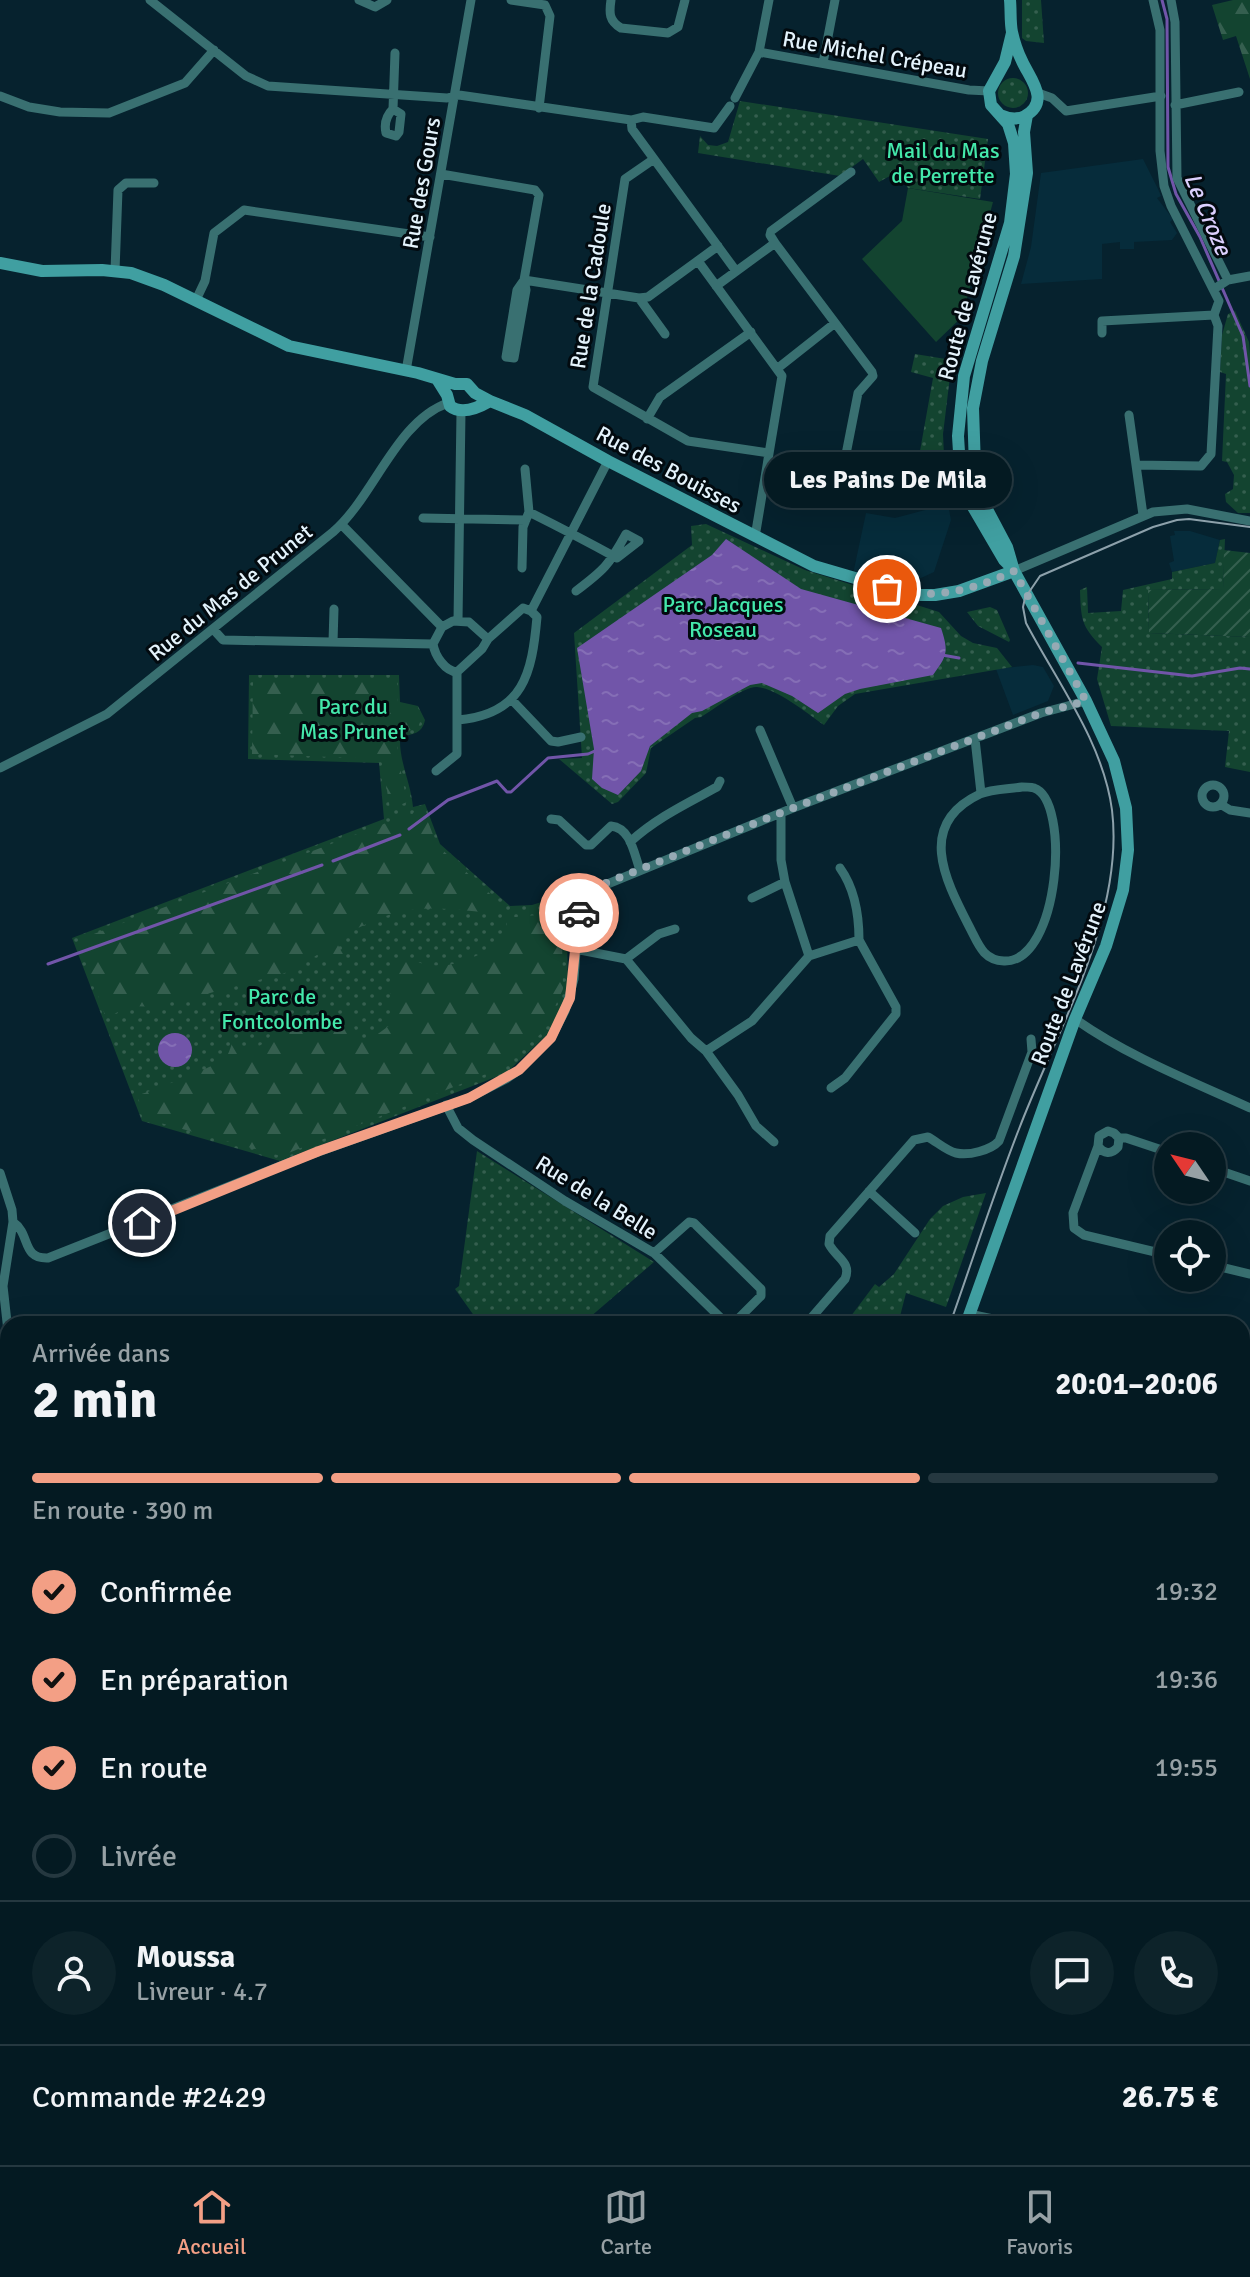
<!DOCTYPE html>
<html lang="fr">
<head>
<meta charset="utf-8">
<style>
  body { margin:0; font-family:Signika,sans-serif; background:#0d232a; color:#f1f3f6; height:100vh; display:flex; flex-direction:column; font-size:30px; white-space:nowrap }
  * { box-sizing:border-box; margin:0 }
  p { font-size:26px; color:#97a1a5 }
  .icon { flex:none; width:44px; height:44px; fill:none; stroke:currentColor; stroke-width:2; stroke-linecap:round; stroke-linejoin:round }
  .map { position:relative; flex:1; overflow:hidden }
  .side { position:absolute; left:0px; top:1316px; width:1250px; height:850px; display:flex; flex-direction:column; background:#041a22; border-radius:24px 24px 0 0; box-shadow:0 8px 32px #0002,0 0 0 2px #253840 }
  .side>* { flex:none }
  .needle { width:52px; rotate:305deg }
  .buttons { position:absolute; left:1154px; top:1132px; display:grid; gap:16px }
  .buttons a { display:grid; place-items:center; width:72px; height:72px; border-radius:50%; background:#041a22; box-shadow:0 8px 32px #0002,0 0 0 2px #253840; font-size:40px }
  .pin { position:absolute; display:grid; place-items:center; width:68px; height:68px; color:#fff; margin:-34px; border:4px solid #fff; border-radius:50%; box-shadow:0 2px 8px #0007 }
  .courier { position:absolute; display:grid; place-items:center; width:80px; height:80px; margin:-40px; border:6px solid #f39f85; border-radius:50%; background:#fff; color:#222; box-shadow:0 2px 10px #0007 }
  .bubble { position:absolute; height:56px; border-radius:28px; background:#041a22; box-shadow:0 8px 32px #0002,0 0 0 2px #253840; font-size:26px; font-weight:700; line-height:56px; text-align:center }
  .summary em { font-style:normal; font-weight:700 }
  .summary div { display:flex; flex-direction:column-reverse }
  .summary { display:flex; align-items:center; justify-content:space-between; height:136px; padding:0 32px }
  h1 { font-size:52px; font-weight:700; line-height:60px }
  .bar { display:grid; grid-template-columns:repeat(4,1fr); gap:12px 8px; align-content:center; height:96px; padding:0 32px }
  .bar i { height:10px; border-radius:6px; background:#253840 }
  .bar .on { background:#f39f85 }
  .bar p { grid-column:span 4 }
  .line { display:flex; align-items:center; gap:20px; padding:0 32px; border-top:2px solid #253840 }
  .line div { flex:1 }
  .round { display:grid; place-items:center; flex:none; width:84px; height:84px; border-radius:42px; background:#0d232a }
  ol { padding:0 32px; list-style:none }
  li { display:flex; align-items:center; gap:24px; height:88px }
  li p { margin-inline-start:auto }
  li .icon { padding:8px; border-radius:50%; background:#f39f85; color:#111; stroke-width:4 }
  li:last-child { color:#97a1a5 }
  li i { width:44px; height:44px; border:4px solid #253840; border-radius:50% }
  .menu { display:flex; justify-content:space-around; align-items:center; height:112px; border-top:2px solid #253840; background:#041a22; font-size:22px; color:#97a1a5 }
  .menu a { display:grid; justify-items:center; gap:4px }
  .menu .on { color:#f39f85 }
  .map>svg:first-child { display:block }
  .built { fill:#062c3b }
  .grass { fill:url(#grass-dots) }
  .forest { fill:url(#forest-firs) }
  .garden { fill:url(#garden-furrows) }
  .pitch { fill:#134430 }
  .water { fill:url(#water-ripples) }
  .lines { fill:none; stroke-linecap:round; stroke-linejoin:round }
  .stream { stroke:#7155a9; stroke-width:3 }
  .street { stroke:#397071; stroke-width:9 }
  .secondary { stroke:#409fa1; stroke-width:12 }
  .tram { stroke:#8da1ab; stroke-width:2 }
  .done { stroke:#96aab4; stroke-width:8; stroke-dasharray:0 14.4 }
  .route { stroke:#f39f85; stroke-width:10 }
  .labels { text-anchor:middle; stroke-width:6; stroke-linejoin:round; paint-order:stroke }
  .street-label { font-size:22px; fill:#e4f3fc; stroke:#020a0f }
  .park-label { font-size:22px; fill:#44e8ab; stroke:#020a0f }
  .water-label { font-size:24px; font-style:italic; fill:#dcd0fe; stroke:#020a0f }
</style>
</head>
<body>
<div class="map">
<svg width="1250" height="2165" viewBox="0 0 1250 2165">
  <defs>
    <pattern id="grass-dots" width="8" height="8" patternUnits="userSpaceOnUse" patternTransform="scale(2)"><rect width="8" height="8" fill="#134430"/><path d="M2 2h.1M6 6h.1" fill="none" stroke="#355f4f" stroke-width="1.8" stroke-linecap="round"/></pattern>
    <pattern id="forest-firs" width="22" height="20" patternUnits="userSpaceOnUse" patternTransform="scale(2)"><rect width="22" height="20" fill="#134430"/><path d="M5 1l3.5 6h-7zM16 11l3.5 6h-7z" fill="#355f4f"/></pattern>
    <pattern id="garden-furrows" width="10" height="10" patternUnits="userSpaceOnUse" patternTransform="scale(2)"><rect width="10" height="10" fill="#134430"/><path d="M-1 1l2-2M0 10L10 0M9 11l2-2" fill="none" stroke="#355f4f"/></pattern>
    <pattern id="water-ripples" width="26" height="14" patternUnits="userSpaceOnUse" patternTransform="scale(2)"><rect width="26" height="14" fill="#7155a9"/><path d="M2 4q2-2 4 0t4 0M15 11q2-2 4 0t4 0" fill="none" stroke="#856eb6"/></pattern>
  </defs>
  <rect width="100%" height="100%" fill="#06222e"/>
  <path class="built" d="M1143 159 1158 189 1161 196 1157 198 1173 219 1170 222 1177 233 1172 240 1134 242V249H1120V242L1102 244V279L1021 284 1031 247 1041 173Z
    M948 504 951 520 934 572 921 578 895 581 853 574 866 513 895 518Z
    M1174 531H1190L1220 540 1215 563 1172 572 1169 563 1174 561 1170 536 1175 535Z
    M1033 665 1043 667 1054 686 1048 701 1013 715 996 669Z"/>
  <path class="grass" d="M1022 0H1041L1044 43 1026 41 1022 38Z
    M998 93a15 15 0 1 1 30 0a15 15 0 1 1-30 0Z
    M740 101 988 139 980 199 908 188 897 172 879 182 863 159 840 176 698 153 700 136 708 145 717 146 728 142Z
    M1235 311 1249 342 1250 354V513H1238L1226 502 1225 494 1233 489 1234 475 1227 462 1222 461 1226 374 1220 372 1222 335 1228 314Z
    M915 354 952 360 943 434 946 501 918 509 910 507 933 378 911 372Z
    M706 524 805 570 939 612 961 636 973 643 997 648 1012 667 855 694 838 706 824 725C808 714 776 688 757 687 744 686 713 710 701 717L695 718 651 748 646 773 618 802 612 804 559 759 582 758 574 633 692 545 691 526Z
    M1225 539 1223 589 1148 590 1149 633 1250 637V772L1225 767 1229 731 1111 726 1097 679 1102 647C1081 626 1081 619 1080 590L1087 587 1088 613 1121 611 1123 590 1172 579V572L1215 563 1220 540Z
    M990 607 997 610 1010 640 1009 642 978 626 967 612Z
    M249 675H399L400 702 418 706 425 720C422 734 413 734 400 737 399 762 411 783 413 807L425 804 440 844 510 906 532 905 558 897 567 931 568 992 549 1033 506 1073 280 1161 142 1121 72 938 384 819 379 763 248 759Z
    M477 1151 654 1262 582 1324H480L455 1289 459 1286Z
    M986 1193 946 1307 906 1293 898 1324H845L875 1284 879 1287 894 1274 930 1219 943 1206 963 1197Z
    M8 1567V1749L0 1751V1569Z
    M230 2158H402L399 2165H229Z
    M883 2158H1079L1069 2165H872Z"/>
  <path class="forest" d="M1233 0H1250V79L1236 36 1223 40 1212 5Z
    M397 678 398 706H408L422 716 418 728 397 734 398 757 407 802 390 809 382 759 252 754 253 681Z
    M423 809 437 845 501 904 498 914C470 911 440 906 411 910 385 913 358 928 335 940L344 956 336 961 317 955 292 971 210 993 192 1001 179 998 160 1007 130 1006 106 1018 78 940Z
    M547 914H556L562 940 563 989 544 1031 501 1068 281 1156 146 1119 137 1096C152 1090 220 1066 227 1056 230 1051 231 1044 235 1038L244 1049C264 1051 267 1035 282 1026L290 1028 324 1009 351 1018 357 1037 367 1042 394 1022 389 1000 393 985 390 971 394 964C413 957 413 963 431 965 457 969 487 952 508 937L506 918Z"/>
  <path class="garden" d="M1224 550 1250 553V637L1149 633 1148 590 1223 589Z"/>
  <path class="pitch" d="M908 188 993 202 962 317 936 342 862 259 902 221Z"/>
  <path class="water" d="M726 539 801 589 941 628C949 652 947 656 933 675L860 689 845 694 818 713 792 696 762 683 750 685 702 711 692 713 650 746 641 771 618 795 602 788 592 779 594 749 577 648 712 555Z
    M158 1050a17 17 0 1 1 34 0a17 17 0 1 1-34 0Z"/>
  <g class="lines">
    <path class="stream" d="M1162 0 1167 19 1168 167 1176 194 1200 237 1243 336 1250 386
      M942 655 959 658
      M1078 663 1192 676 1240 668 1250 669
      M409 829 448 800 497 781 507 792H511L548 758 588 754 597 750
      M333 861 400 835
      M48 964 322 865"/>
    <path class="street" d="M150 0 246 76 268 86 447 98 459 95 631 120 632 129 736 271
      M359 0 375 7 387 0
      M511 0 545 5 550 16 539 108
      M611 0C609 13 609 21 621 28L668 33 678 27 685 0
      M1153 0 1160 30V151L1164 186 1171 206 1219 301 1214 315
      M1171 0 1175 22 1177 178 1228 280
      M759 52 769 0
      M823 63 835 0
      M1038 93 1052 98 1066 111 1161 96
      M0 96 29 107 60 112 109 113 185 83 214 50
      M735 98 759 52 969 90 989 91
      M1175 105 1239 92
      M393 109 401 114 399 132 396 136 386 133C384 124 386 116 393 109L395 53
      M631 120 643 117 714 128 730 106
      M654 159 625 179 593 387 688 441 769 453
      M441 174 535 190 539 195 524 280 526 290 514 358 506 357 507 351 517 290 524 280
      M775 243 770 235 771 231 851 172
      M698 261 782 376 755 537
      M115 271 118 190 126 183H154
      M524 280 639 298 648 297 718 246
      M716 286 775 243 872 372 873 376 858 393 838 495 765 484
      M1214 289 1228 280 1250 276
      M639 298 665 334
      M196 300 205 281 214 233 244 210 430 237
      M1102 333V321L1214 315
      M778 368 835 323
      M406 371 471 0
      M1129 415 1143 515
      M647 419 660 397 751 332
      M1136 465 1201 466 1211 454 1218 326 1214 315
      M529 512C559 527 588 542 617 558L639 541 626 534C609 565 604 570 576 591
      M423 518 526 520
      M342 525 442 627
      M522 568 523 527 529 512 525 469
      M1014 571 1153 512 1187 509 1250 521
      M531 611 608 461
      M453 621 469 622 488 639 482 649 457 672C445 671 435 656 433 644L442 627Z
      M458 621 461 412
      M213 629 223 640 433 644
      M488 639 523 608 531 611
      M333 642 334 609
      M511 699 551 741 558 742 581 737
      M458 720C524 714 532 673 537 617L531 611
      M760 730 793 808
      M975 739 981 793
      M0 768 107 714 333 532C374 497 396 421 448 403
      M436 771 457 754V672
      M1202 796a11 11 0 1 1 22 0a11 11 0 1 1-22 0Z
      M1022 787C1023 787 1033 787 1034 788 1071 800 1060 963 1004 961 984 960 979 946 971 930 947 883 914 825 980 794 991 789 1009 789 1022 787Z
      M1220 804 1230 810 1250 813
      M551 819 559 820 586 845H591L611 826C631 828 634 854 640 870
      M630 842C656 818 686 804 717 787L720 781
      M840 868C855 889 859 915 859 940
      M752 898 785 882
      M575 949 626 959 691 1038 706 1051 738 1095 756 1126 774 1142
      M809 956 859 940 896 1007V1014L845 1078 831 1088
      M626 959 659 934 675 929
      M1075 1019C1129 1057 1191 1081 1250 1108
      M706 1051 752 1021 809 956 785 882 781 860V813
      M446 1105 458 1128 473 1140 565 1201 654 1253 727 1324
      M1119 1138H1126L1168 1152
      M1098 1146C1104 1154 1111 1155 1118 1147L1119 1138 1114 1133 1108 1131 1099 1136 1098 1146 1073 1213 1074 1228 1084 1235 1168 1255
      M1212 1168 1250 1181
      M0 1173 12 1210 13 1222 3 1286 8 1331
      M869 1191 915 1233
      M13 1222C31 1234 21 1259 48 1258L293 1161 469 1098 506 1079 519 1070 551 1038 565 1011 574 979 579 911 588 892 793 808 1041 713 1086 701
      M654 1253 689 1222 694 1223 761 1289V1296L733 1324
      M1212 1265 1250 1274
      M969 1314 1018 1324
      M806 1324 845 1279C852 1262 836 1258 829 1244L830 1236 914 1140 928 1137C937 1142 947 1151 956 1153 969 1156 991 1150 999 1141L1032 1052 1031 1039
      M1242 1449 1250 1424
      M0 1567 8 1565
      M1242 1630 1250 1627
      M1242 1746 1250 1743
      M1242 1854 1250 1860
      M1242 1938 1250 1939
      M0 2015 8 2024
      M1242 2070 1250 2065
      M122 2158 123 2165
      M1092 2165 1103 2158"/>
    <path class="secondary" d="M1000 115C1009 119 1017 120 1025 116 1051 101 1030 79 1022 61 1018 53 1014 41 1012 32 1010 22 1011 10 1010 0
      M0 263 42 271 102 270 131 273 164 285 289 346 418 373 455 384H467L475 393 490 401 525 415 608 461 814 566 913 595H935L959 591 1014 571
      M437 379 447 395 450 406C461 415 478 408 490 401
      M1011 567 1004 560 966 495 960 468 958 436 964 376 1010 223 1016 174 1014 143 1008 124 991 105 989 91 1005 62 1012 33
      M966 1324 1075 1019 1106 946 1123 890 1128 850 1126 808 1114 761 1086 701 1014 571 1007 547 981 498 975 467 973 408 982 361 1014 256 1027 173 1024 132 1027 115
      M441 2165 445 2158"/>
    <path class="tram" d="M950 1324C973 1259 994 1193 1019 1129 1056 1032 1125 916 1112 810 1103 742 1057 682 1026 623L1023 607 1025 598 1040 576 1153 527 1177 520 1189 519 1250 527
      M473 2165 477 2158"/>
  </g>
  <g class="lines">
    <path class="done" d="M579 913 588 892 596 887 793 808 1041 713 1086 701 1014 571C970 591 935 600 887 589"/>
    <path class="route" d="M142 1223 319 1151 469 1098 519 1070 551 1038 570 998 579 913"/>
  </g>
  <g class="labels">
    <g class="street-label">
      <text transform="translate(875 54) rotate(10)" y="8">Rue Michel Crépeau</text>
      <text transform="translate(421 183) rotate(-80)" y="8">Rue des Gours</text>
      <text transform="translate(590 286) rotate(-81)" y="8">Rue de la Cadoule</text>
      <text transform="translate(967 296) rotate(-75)" y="8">Route de Lavérune</text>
      <text transform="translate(669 469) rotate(28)" y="8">Rue des Bouisses</text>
      <text transform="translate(230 592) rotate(-39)" y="8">Rue du Mas de Prunet</text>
      <text transform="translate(1068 983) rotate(-69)" y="8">Route de Lavérune</text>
      <text transform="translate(597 1197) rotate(32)" y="8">Rue de la Belle</text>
    </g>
    <g class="park-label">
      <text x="943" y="158">Mail du Mas<tspan x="943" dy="25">de Perrette</tspan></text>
      <text x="723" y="612">Parc Jacques<tspan x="723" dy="25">Roseau</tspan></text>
      <text x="353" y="714">Parc du<tspan x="353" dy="25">Mas Prunet</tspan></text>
      <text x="282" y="1004">Parc de<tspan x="282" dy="25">Fontcolombe</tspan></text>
    </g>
    <g class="water-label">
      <text transform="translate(1208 214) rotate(67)" y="8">Le Croze</text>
    </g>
  </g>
</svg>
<div class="buttons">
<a><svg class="needle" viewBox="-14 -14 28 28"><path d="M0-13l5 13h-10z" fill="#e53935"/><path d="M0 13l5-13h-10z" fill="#97a1a5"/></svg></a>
<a><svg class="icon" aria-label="locate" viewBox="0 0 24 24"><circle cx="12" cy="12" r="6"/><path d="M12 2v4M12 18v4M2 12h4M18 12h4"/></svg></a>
</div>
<div class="pin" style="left:887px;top:589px;background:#ea580c"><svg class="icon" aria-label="bag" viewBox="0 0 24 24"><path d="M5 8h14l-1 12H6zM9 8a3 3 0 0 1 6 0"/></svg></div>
<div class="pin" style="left:142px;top:1223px;background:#1f2937"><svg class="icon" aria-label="home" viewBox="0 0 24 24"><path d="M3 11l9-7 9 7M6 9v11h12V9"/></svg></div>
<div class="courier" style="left:579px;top:913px"><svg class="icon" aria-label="car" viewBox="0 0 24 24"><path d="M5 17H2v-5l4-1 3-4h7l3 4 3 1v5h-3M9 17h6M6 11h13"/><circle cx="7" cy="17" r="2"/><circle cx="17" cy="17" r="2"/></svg></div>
<div class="bubble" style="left:764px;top:452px;width:248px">Les Pains De Mila</div>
<section class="side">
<div class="summary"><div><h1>2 min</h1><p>Arrivée dans</p></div><em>20:01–20:06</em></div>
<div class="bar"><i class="on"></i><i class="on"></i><i class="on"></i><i></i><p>En route · 390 m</p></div>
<ol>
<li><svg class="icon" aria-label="check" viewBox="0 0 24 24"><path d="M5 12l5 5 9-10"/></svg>Confirmée<p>19:32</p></li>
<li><svg class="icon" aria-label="check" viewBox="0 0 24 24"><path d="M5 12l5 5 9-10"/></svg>En préparation<p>19:36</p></li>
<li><svg class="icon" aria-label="check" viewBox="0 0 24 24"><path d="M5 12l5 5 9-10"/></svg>En route<p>19:55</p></li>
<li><i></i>Livrée</li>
</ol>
<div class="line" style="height:144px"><a class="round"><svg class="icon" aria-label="person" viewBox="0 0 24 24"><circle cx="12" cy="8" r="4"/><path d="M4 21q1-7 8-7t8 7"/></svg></a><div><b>Moussa</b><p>Livreur · 4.7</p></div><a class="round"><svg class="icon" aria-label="chat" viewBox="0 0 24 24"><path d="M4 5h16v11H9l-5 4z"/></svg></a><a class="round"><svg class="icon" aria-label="phone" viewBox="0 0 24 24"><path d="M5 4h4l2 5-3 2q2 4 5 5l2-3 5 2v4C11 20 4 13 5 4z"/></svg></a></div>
<div class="line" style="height:104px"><div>Commande #2429</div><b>26.75 €</b></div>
</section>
</div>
<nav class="menu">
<a class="on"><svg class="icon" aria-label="home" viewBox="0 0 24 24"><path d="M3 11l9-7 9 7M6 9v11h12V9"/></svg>Accueil</a>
<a><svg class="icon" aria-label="map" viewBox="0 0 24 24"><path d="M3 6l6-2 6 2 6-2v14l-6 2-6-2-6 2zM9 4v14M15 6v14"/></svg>Carte</a>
<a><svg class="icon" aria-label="saved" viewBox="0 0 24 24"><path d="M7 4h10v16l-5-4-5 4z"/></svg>Favoris</a>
</nav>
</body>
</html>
